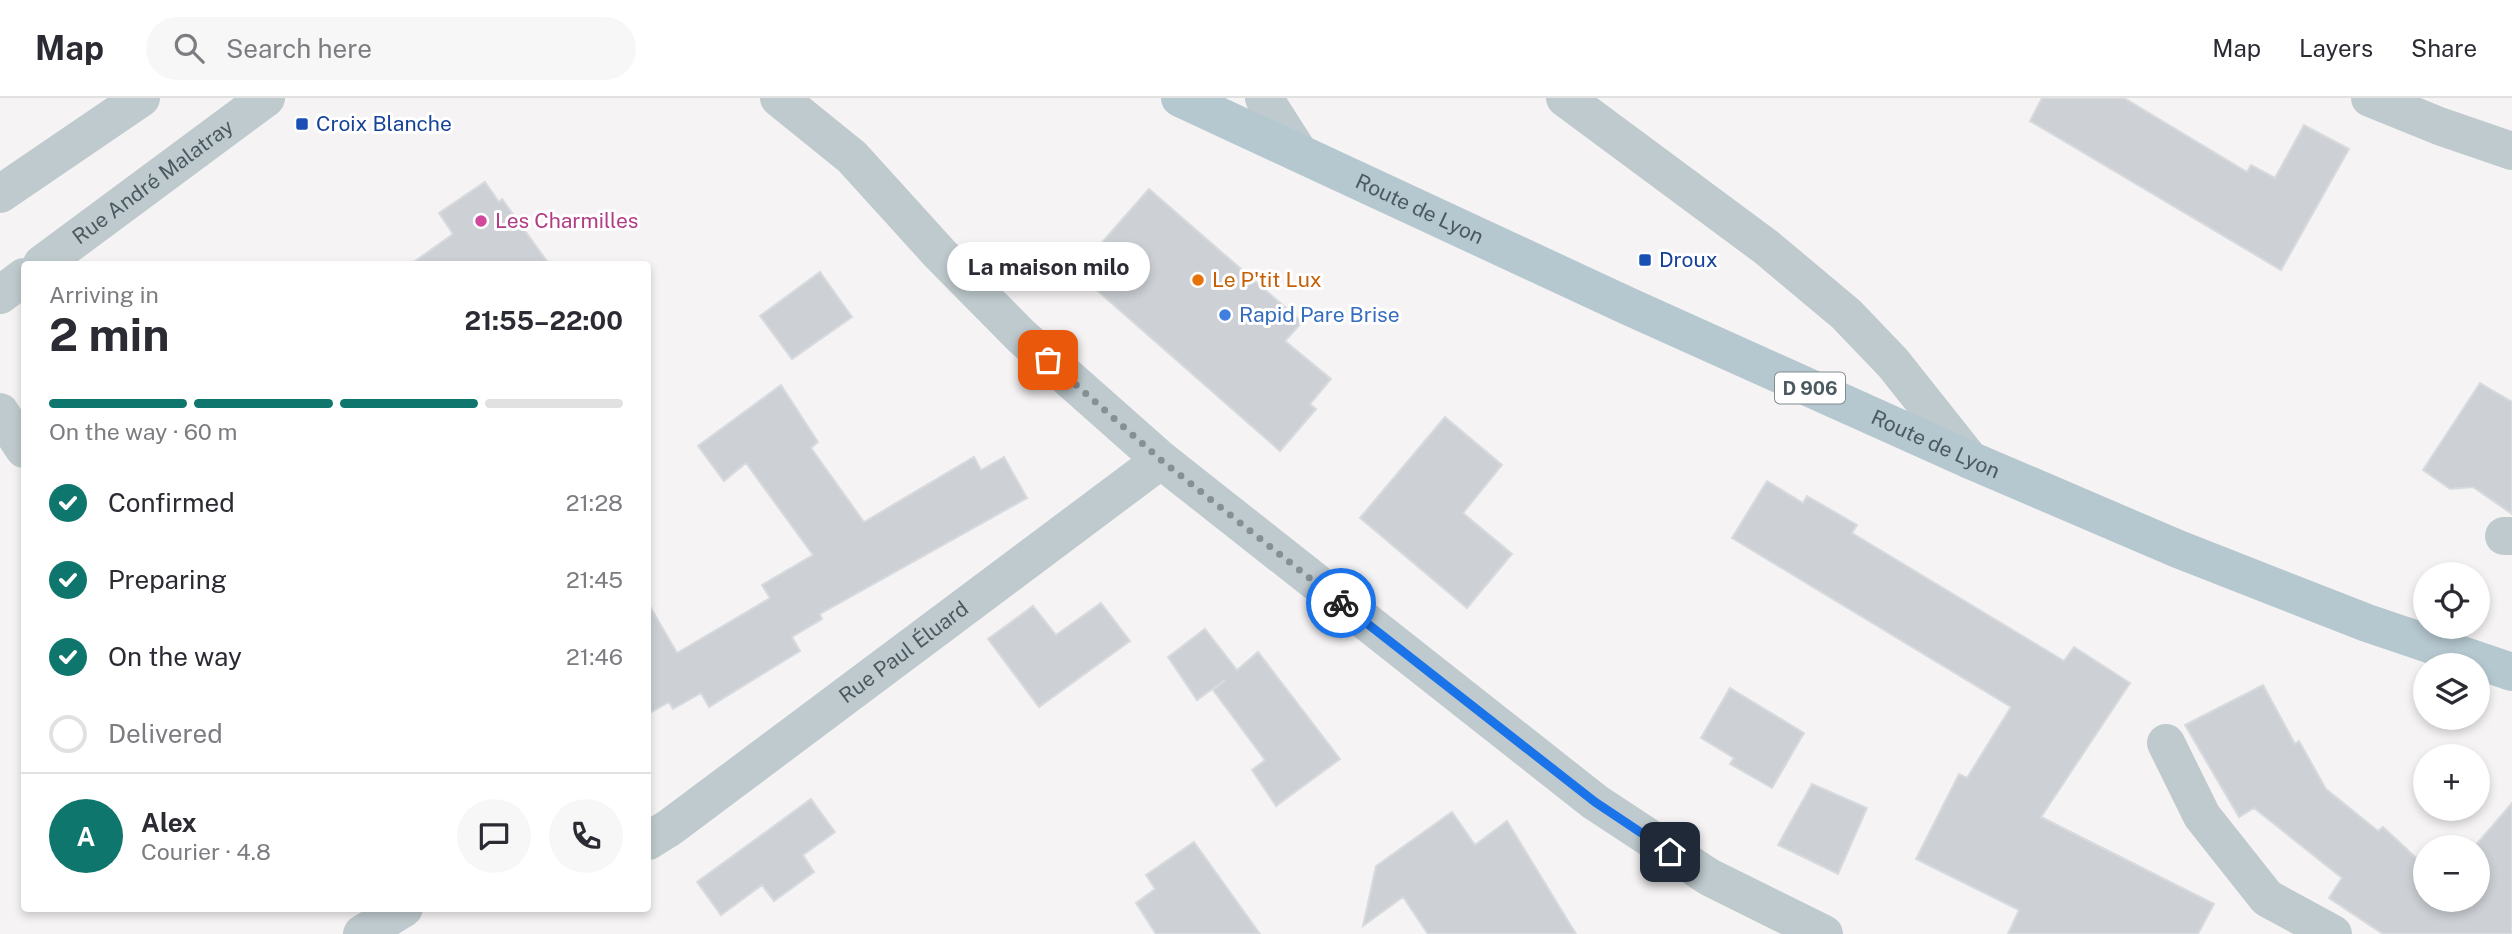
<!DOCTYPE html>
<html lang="en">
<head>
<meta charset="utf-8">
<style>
  body { margin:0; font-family:"Public Sans",sans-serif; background:#f7f7f7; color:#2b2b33; height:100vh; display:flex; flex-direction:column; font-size:26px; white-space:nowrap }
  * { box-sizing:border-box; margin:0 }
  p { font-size:23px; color:#7c7c81 }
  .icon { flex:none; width:38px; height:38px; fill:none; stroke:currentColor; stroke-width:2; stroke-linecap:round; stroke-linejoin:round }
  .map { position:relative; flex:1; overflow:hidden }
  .drawer { position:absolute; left:21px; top:163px; width:630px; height:651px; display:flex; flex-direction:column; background:#fff; border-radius:7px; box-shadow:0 4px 10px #0003 }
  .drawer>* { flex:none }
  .buttons { position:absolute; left:2413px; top:464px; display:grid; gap:14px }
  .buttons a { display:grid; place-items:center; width:77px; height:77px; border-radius:50%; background:#fff; box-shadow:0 4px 10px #0003; font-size:35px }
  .pin { position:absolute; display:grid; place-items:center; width:60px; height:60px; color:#fff; margin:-30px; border-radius:14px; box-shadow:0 4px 10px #0006 }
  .courier { position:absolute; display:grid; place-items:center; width:70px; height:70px; margin:-35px; border:5px solid #1a73e8; border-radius:50%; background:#fff; color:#222; box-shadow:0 2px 9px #0007 }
  .bubble { position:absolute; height:49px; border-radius:24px; background:#fff; box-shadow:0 4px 10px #0003; font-size:23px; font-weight:700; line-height:49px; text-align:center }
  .overview em { font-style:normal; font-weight:700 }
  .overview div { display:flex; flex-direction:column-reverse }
  .overview { display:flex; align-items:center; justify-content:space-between; height:119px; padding:0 28px }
  h1 { font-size:46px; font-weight:700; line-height:52px }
  .bar { display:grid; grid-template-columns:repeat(4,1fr); gap:10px 7px; align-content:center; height:84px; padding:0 28px }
  .bar i { height:9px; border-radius:5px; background:#e1e1e2 }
  .bar .on { background:#0f766e }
  .bar p { grid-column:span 4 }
  .line { display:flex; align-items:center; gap:18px; padding:0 28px; border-top:2px solid #e1e1e2 }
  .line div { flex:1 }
  .round { display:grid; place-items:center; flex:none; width:74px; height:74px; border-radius:37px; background:#f7f7f7 }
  ol { padding:0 28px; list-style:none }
  li { display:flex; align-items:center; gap:21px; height:77px }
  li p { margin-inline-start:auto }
  li .icon { padding:7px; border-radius:50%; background:#0f766e; color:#fff; stroke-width:4 }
  li:last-child { color:#7c7c81 }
  li i { width:38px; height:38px; border:4px solid #e1e1e2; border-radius:50% }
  header { display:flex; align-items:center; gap:42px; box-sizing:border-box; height:98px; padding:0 35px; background:#fff; border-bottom:2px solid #e1e1e2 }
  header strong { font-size:33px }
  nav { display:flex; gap:38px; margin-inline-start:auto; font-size:24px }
  .search { width:490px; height:63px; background:#f7f7f7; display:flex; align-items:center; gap:18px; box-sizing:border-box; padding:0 24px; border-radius:38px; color:#7c7c81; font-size:26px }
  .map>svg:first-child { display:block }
  .building { fill:#cdd1d5; stroke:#d7dade; stroke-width:2 }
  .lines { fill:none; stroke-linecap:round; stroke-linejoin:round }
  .minor { stroke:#bfcace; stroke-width:38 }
  .major { stroke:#b5c7cf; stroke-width:38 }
  .done { stroke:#869093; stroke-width:7; stroke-dasharray:0 12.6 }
  .route { stroke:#1a73e8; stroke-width:9 }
  .transit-dot { fill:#1a4fb4; stroke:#fff; stroke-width:2.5 }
  .hotel-dot { fill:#d1479c; stroke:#fff; stroke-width:2.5 }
  .food-dot { fill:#e8710a; stroke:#fff; stroke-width:2.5 }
  .shop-dot { fill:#3f7fe0; stroke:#fff; stroke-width:2.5 }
  .labels { text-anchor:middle; stroke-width:6; stroke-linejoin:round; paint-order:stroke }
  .shield { fill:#fff; stroke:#818c90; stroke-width:2 }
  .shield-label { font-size:19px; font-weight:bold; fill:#4b5a60 }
  .transit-label { font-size:21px; fill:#164399; stroke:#fff; text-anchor:start }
  .street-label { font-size:21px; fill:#4b5a60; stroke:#fff }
  .hotel-label { font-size:21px; fill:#b23c85; stroke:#fff; text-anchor:start }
  .food-label { font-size:21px; fill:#c56008; stroke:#fff; text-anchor:start }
  .shop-label { font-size:21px; fill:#366cbe; stroke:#fff; text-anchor:start }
</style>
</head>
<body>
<header>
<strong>Map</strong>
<div class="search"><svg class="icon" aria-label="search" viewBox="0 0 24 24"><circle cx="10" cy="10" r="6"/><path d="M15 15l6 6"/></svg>Search here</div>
<nav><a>Map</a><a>Layers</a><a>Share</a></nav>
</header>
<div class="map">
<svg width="2512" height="836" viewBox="0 0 2512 836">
  <rect width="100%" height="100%" fill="#f5f3f3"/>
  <path class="building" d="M2042 0H2124L2247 74 2251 67 2275 80 2304 27 2349 51 2281 172 2030 23Z
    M485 84 499 104 502 101 549 166H411L453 136 439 115Z
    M1149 91 1302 224 1285 243 1331 281 1310 306 1316 311 1280 353 1076 174Z
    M820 174 852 219 792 261 760 218Z
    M2480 285 2512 304V416L2473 389 2450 391 2423 372Z
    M781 287 818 344 811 350 864 424 974 359 981 372 1004 359 1027 400 820 516 822 521 792 539 800 553 709 609 701 595 673 611 669 604 648 616V505L677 555 770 500 762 487 813 457 746 365 724 383 698 348Z
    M1445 319 1502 367 1463 415 1512 456 1467 510 1360 420Z
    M1767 383 1803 405 1807 398 1857 427 1852 435 2064 563 2074 549 2130 585 2041 719 2214 806 2198 836H2008L2019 812 1916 761 1959 676 1967 680 2011 609 1732 440Z
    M1101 505 1130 543 1039 609 988 541 1033 508 1056 537Z
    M1205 531 1237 572 1258 554 1340 661 1276 708 1252 672 1265 662 1213 592 1225 582 1197 602 1168 559Z
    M2263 587 2295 646 2299 643 2326 691 2378 733 2383 729 2426 769V802H2478V749H2474L2512 705V836H2383L2329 800 2342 780 2254 710 2239 719 2185 627Z
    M1730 590 1804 635 1772 690 1730 666 1734 660 1701 640Z
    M1812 686 1867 710 1838 776 1778 747Z
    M811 701 835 734 803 757 814 774 774 803 762 787 721 817 697 784Z
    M1452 714 1475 747 1507 723 1576 836H1428L1403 799 1363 828 1376 768Z
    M1194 744 1260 836H1156L1136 805 1155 791 1146 777Z"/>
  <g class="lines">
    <g class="minor">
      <path d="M779 0 852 59 940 156 1021 238 1161 362 1595 704 1709 779 1824 836"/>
      <path d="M1264 0 1299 55"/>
      <path d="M1565 0 1766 149 1846 216 1893 265 1970 362"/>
      <path d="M2370 0 2439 28 2512 53"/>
      <path d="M0 96 141 0"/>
      <path id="s1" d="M42 166 266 0"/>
      <path d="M0 197 24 179"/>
      <path d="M0 314 24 351"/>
      <path d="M2504 438H2512"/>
      <path d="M2166 645 2202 718 2267 800 2333 836"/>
      <path id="s2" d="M648 743 669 730 1161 362"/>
      <path d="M362 836 404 810"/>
    </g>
    <path class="major" id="s3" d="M1180 0 1630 209 1970 362 2178 451 2367 525 2512 574"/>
  </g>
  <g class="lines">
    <path class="done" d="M1048 262 1161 362 1341 505"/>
    <path class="route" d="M1341 505 1595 704 1670 754"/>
  </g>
  <g class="transit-dot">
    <rect x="295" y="19" width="14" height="14" rx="3.5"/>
    <rect x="1638" y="155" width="14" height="14" rx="3.5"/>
  </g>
  <circle class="hotel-dot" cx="481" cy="123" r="7"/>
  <circle class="food-dot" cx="1198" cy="182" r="7"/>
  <circle class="shop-dot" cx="1225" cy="217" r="7"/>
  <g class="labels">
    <rect class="shield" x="1775" y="274.5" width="70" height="31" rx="5"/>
    <g class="shield-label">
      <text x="1810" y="297">D 906</text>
    </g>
    <g class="transit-label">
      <text x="316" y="33">Croix Blanche</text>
      <text x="1659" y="169">Droux</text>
    </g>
    <g class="street-label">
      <text dy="7" stroke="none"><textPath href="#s1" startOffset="138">Rue André Malatray</textPath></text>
      <text dy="7" stroke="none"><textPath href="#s3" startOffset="264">Route de Lyon</textPath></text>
      <text dy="7" stroke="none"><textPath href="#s3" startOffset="831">Route de Lyon</textPath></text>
      <text dy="7" stroke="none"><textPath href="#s2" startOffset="318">Rue Paul Éluard</textPath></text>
    </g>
    <g class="hotel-label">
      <text x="495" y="130">Les Charmilles</text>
    </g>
    <g class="food-label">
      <text x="1212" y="189">Le P'tit Lux</text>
    </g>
    <g class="shop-label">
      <text x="1239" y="224">Rapid Pare Brise</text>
    </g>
  </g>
</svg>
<div class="buttons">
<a><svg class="icon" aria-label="locate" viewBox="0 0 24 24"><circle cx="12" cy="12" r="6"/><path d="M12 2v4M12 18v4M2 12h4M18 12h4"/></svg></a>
<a><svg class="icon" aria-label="layers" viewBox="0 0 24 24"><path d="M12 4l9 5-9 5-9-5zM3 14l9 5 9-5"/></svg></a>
<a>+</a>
<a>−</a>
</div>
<div class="pin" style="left:1048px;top:262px;background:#ea580c"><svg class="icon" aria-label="bag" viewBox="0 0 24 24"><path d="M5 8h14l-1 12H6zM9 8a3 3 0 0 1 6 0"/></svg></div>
<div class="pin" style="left:1670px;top:754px;background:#1f2937"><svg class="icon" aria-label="home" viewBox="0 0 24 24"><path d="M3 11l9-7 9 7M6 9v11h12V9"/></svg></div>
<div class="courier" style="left:1341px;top:505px"><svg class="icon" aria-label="bike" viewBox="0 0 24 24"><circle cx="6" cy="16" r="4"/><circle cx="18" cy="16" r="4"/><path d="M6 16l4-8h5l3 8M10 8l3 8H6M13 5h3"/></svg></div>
<div class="bubble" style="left:947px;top:144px;width:203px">La maison milo</div>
<section class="drawer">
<div class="overview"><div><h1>2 min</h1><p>Arriving in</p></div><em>21:55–22:00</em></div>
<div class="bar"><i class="on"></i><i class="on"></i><i class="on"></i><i></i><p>On the way · 60 m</p></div>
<ol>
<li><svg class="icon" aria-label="check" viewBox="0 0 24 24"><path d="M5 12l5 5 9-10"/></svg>Confirmed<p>21:28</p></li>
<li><svg class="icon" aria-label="check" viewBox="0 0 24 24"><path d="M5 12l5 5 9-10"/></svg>Preparing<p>21:45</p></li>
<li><svg class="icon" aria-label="check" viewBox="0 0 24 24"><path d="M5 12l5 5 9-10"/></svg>On the way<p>21:46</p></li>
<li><i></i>Delivered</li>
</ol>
<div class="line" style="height:126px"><b class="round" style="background:#0f766e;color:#fff">A</b><div><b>Alex</b><p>Courier · 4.8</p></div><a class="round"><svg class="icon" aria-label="chat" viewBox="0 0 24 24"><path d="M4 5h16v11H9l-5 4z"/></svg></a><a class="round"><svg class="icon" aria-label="phone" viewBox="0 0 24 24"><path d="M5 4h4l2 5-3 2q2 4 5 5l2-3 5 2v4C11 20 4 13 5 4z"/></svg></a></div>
</section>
</div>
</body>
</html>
